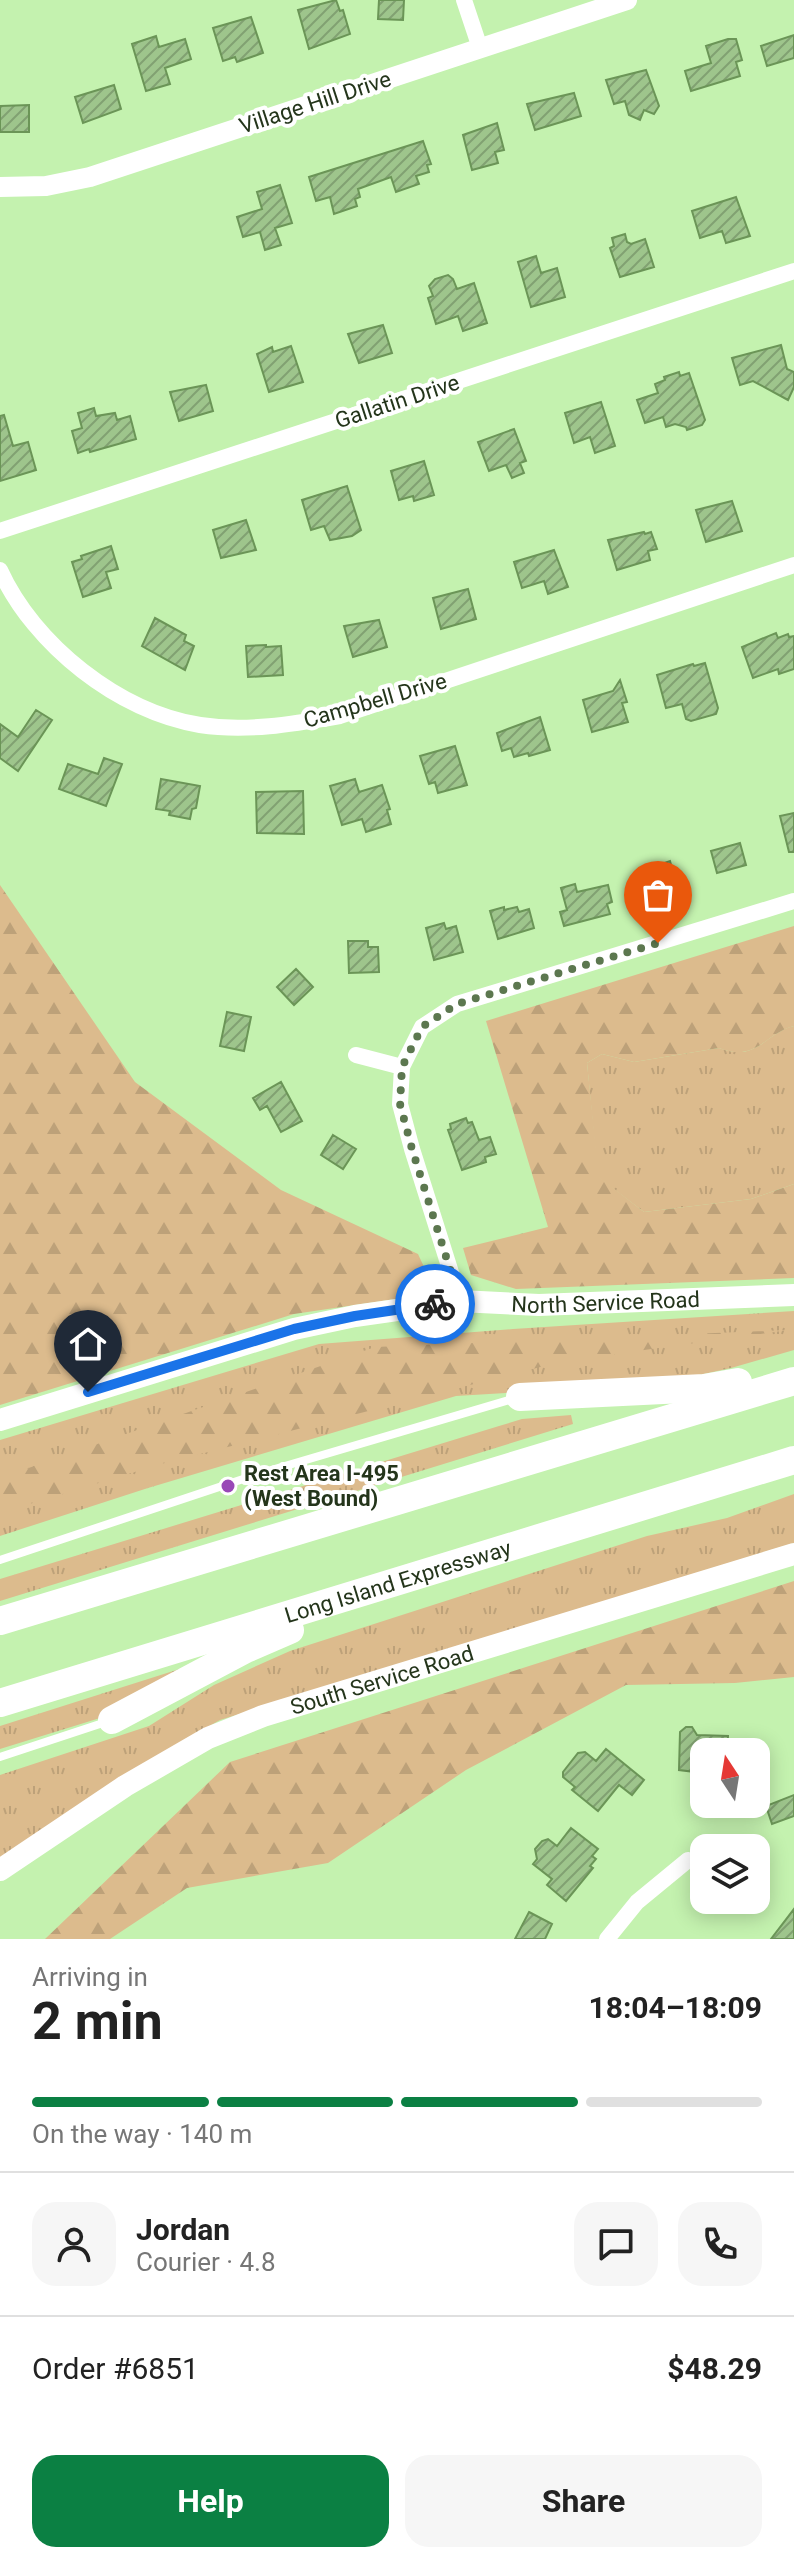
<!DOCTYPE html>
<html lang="en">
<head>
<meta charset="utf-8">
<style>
  body { margin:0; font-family:Roboto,sans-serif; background:#f6f6f6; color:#222; height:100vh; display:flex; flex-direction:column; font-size:30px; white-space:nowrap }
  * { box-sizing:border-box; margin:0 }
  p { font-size:26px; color:#767676 }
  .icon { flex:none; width:44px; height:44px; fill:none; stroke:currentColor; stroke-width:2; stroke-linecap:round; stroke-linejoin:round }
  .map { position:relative; height:1939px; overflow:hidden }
  .details { display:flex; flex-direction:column; background:#fff; flex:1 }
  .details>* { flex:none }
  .needle { width:52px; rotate:348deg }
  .controls { position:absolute; left:690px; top:1738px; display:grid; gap:16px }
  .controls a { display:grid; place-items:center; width:80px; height:80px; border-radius:16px; background:#fff; box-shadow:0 4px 20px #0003; font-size:40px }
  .pin { position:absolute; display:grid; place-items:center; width:68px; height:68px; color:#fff; margin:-82px -34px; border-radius:50% 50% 50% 0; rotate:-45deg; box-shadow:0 0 8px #0007 }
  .pin .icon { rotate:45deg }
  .courier { position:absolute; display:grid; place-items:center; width:80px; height:80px; margin:-40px; border:6px solid #1a73e8; border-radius:50%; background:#fff; color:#222; box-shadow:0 2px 10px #0007 }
  .overview em { font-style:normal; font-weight:700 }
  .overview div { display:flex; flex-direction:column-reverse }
  .overview { display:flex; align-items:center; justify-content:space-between; height:136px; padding:0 32px }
  h1 { font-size:52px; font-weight:700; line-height:60px }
  .bar { display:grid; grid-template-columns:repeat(4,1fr); gap:12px 8px; align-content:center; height:96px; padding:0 32px }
  .bar i { height:10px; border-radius:6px; background:#e0e0e0 }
  .bar .current { background:#0b8043 }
  .bar p { grid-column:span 4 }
  .line { display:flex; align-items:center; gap:20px; padding:0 32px; border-top:2px solid #e0e0e0 }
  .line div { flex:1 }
  .round { display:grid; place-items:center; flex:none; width:84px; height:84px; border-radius:24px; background:#f6f6f6 }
  .cta { display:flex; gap:16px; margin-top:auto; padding:16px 32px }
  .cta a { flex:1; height:92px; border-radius:24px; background:#0b8043; color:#fff; font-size:32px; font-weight:700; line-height:92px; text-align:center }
  .cta a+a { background:#f6f6f6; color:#222 }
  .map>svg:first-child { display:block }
  .grass { fill:url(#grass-tufts) }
  .forest { fill:url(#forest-firs) }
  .building { fill:url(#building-hatch); stroke:#6b9557; stroke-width:2 }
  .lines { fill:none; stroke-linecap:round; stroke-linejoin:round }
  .service { stroke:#fff; stroke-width:8 }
  .minor { stroke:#fff; stroke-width:16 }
  .tertiary { stroke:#fff; stroke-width:20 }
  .secondary { stroke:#fff; stroke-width:22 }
  .motorway { stroke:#fff; stroke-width:28 }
  .done { stroke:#5c774f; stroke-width:8; stroke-dasharray:0 14.4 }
  .route { stroke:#1a73e8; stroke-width:10 }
  .poi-dot { fill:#9948b7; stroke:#fff; stroke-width:3 }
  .labels { text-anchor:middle; stroke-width:8; stroke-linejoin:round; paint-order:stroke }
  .street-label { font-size:22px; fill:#24351b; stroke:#fff }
  .poi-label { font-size:22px; font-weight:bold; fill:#24351b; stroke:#fff; text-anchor:start }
</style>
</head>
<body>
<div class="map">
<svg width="794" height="1939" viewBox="0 0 794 1939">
  <defs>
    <pattern id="grass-tufts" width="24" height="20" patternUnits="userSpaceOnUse" patternTransform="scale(2)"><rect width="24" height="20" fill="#dcbb8d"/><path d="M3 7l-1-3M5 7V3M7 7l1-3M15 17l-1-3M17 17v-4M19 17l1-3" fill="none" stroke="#bda179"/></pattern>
    <pattern id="forest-firs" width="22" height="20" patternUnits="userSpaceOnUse" patternTransform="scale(2)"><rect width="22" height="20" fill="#dcbb8d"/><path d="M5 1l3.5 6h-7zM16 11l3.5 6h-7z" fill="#bda179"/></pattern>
    <pattern id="building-hatch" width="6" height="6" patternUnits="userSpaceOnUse" patternTransform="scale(2)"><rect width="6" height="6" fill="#9ec58c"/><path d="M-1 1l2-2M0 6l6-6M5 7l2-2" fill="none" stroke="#81a172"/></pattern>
  </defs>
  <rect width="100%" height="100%" fill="#c4f2af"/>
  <path class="grass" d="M794 1026V1184L751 1199 644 1212 598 1177 587 1063 602 1054 634 1062 719 1048C757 1063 766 1032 794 1026Z
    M794 1311V1350L731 1368 658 1384 456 1396 148 1488 0 1536V1440L319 1344 513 1329Z
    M571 1415 573 1424 0 1601V1579L499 1426 522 1419Z
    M794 1494V1543L220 1720 155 1757 0 1859V1775L149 1726 214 1685 290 1651 647 1536 727 1518Z
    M189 1666 113 1714 0 1749V1726Z"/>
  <path class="forest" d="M0 885 135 1082 281 1190 418 1254 436 1293 294 1314 0 1405Z
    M794 926V1026C765 1033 757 1063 719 1048L634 1062 602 1054 587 1063 599 1177 644 1212 751 1199 794 1184V1278L516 1289 471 1275 463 1248 548 1227 486 1021Z
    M789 1330 564 1361 161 1464 0 1513V1478L375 1347Z
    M794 1581V1677L735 1683 626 1685 466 1770 328 1863 187 1888 110 1939H45L230 1762Z"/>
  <path class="building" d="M336 0 340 11 343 10 350 34 309 49 298 10Z
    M379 0H404L403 20 378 19Z
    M251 17 263 53 237 62 235 57 223 61 213 28Z
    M794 35V58L767 66 761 46Z
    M156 36 159 47 185 39 191 59 165 68 170 84 146 91 132 44Z
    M728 39H736L742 60 736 62 740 76 691 91 685 71 711 63 706 46Z
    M646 70 659 106 654 114 644 110 640 120 629 115 625 101 614 104 606 80Z
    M114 85 121 109 83 123 75 97Z
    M574 93 581 116 535 130 527 104Z
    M29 105V132H0V106Z
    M497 123 504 150 495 152 498 163 472 170 463 135Z
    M423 141 431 164 427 165 429 172 416 176 419 184 396 192 391 177 358 189 360 197 355 199 357 206 334 214 330 197 316 201 309 177Z
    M280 185 292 223 275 228 281 245 265 250 260 232 243 237 237 217 262 209 257 192Z
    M736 197 750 236 726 243 722 231 700 238 692 211Z
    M625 234 627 242 631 244 645 239 654 267 620 277 610 248 614 246 612 238Z
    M536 256 541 273 557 268 565 297 531 307 518 262Z
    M448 275 453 279 457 289 474 283 487 323 463 331 458 316 436 324 428 298 433 296 429 286 435 279Z
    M383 325 392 353 359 363 348 334Z
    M781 345 787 369 794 372V387L788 400 753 381 740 385 732 358Z
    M291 346 303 382 269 392 257 354 272 347 273 352Z
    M679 372 680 376 689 373 705 420 702 425 687 430 686 427 675 424 666 427 663 417 645 423 637 400 658 393 655 384 665 380 664 377Z
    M206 385 213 411 179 421 170 392Z
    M601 402 615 446 595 453 590 437 574 443 565 413Z
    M94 408 96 416 115 413 117 420 130 416 136 439 90 452 89 449 78 453 72 431 82 428 78 413Z
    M4 415 13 446 28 442 36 470 0 481V416Z
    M514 429 526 461 520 463 524 473 512 478 506 465 489 471 478 442Z
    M424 461 434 495 414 501 413 496 399 500 391 471Z
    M347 486 361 530 352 536 330 540 324 526 311 530 302 500Z
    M732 501 742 531 706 542 696 510Z
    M246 520 256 550 221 558 213 530Z
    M644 532 645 534 651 532 657 549 648 551 650 560 617 570 608 540Z
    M111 546 118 569 106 572 111 588 83 597 72 562 82 559 81 556Z
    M554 550 568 587 548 594 544 581 522 588 514 562Z
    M468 589 476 619 441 629 433 598Z
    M155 618 186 635 184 641 194 646 185 670 142 646Z
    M379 620 387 647 353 657 344 626Z
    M776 633 778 638 788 634 789 637 794 636V669L779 674 778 669 753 678 742 647Z
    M266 645V647L281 646 283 675 248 677 246 646Z
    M705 663 718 708 716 714 691 721 686 719 682 704 666 708 657 675 693 664 694 666Z
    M620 680 627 702 622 703 628 722 592 732 583 700 613 691Z
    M36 710 52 720 18 771 0 758V724L18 737Z
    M540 717 550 750 529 756 528 753 514 757 511 748 502 751 497 733Z
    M455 746 467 785 438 793 435 782 429 784 420 756Z
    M104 758 122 764 106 806 59 789 68 764 98 774Z
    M161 779 200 786 196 808 192 809 190 819 169 815 170 811 156 809Z
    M355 779 359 792 382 785 390 809 387 810 391 824 366 832 362 819 342 825 330 786Z
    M303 791 304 834 257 833 256 792Z
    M794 813V852H789L780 816Z
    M740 843 746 865 717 873 711 851Z
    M670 861 676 884 641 895 636 873Z
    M575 884 577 892 608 885 612 902 607 904 610 914 564 926 560 912 567 910 561 888Z
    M504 907V910L517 907 519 912 529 909 534 928 498 939 490 911Z
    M444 923 446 929 456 926 463 952 434 960 426 928Z
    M348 941H368V947H378L379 972 349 973Z
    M296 969 313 987 294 1005 277 987Z
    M227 1012 251 1017 244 1051 220 1046Z
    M281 1082 302 1121 281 1132 267 1106 260 1110 253 1098Z
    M466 1118 468 1123 472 1122 479 1140 490 1137 496 1154 485 1157 486 1162 462 1170 448 1130 451 1129 450 1124Z
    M333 1135 356 1149 343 1169 321 1155Z
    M686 1727H692L697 1735 728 1736 727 1752H704V1773L679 1770 680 1732Z
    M606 1749 644 1780 632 1795 619 1785 598 1811 572 1790 575 1787 563 1777V1772L578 1753 585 1752 596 1761Z
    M794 1795V1816L772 1824 766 1806Z
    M571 1828 598 1849 592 1856 596 1859 590 1866 593 1868 566 1901 547 1885 552 1879 533 1864 537 1859 535 1849 542 1841 548 1839 557 1846Z
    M794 1909V1939H771Z
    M529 1912 552 1924 545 1939H515Z"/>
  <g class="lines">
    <path class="service" d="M0 1560 255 1475 516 1398
      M0 1757 109 1721"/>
    <path class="minor" d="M464 0 480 48
      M0 531 794 271
      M0 570C34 645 119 712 200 725 247 732 293 724 340 716L794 565
      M356 1055 402 1067
      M460 1301 412 1149 400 1104 402 1067 422 1027 457 1004 794 901
      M607 1939 637 1902 688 1860"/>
    <path class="tertiary" d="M0 187 46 186 90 177 627 0"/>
    <g class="secondary">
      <path id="s1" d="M0 1420 294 1329 355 1316 460 1301 539 1305 794 1295"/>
      <path id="s2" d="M0 1870 125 1786 208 1738 263 1716 794 1554"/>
    </g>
    <g class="motorway">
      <path d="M520 1397 704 1388 738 1382"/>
      <path d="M0 1621 794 1381"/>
      <path id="s3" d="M0 1703 794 1460"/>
      <path d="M112 1720 246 1649 290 1630"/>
    </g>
  </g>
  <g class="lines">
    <path class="done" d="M435 1304 460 1301 412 1149 400 1104 402 1067 422 1027 457 1004 658 943"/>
    <path class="route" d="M88 1392 294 1329 355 1316 435 1304"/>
  </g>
  <circle class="poi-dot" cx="228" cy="1486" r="8"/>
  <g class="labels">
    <g class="street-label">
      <text transform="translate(315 102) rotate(-18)" y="8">Village Hill Drive</text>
      <text transform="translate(397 401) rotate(-18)" y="8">Gallatin Drive</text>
      <text transform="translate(375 700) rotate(-16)" y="8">Campbell Drive</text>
      <text dy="8" stroke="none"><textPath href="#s1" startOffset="622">North Service Road</textPath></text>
      <text dy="8" stroke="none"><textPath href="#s3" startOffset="416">Long Island Expressway</textPath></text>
      <text dy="8" stroke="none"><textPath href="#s2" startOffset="430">South Service Road</textPath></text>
    </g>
    <g class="poi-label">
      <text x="244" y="1481">Rest Area I-495<tspan x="244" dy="25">(West Bound)</tspan></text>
    </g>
  </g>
</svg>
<div class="controls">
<a><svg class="needle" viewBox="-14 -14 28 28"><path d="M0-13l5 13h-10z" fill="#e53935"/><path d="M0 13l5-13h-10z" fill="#767676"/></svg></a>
<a><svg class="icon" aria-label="layers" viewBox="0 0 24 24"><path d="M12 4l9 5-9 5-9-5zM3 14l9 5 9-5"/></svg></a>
</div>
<div class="pin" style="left:658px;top:943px;background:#ea580c"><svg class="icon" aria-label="bag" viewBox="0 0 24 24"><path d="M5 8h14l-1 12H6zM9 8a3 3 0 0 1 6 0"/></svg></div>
<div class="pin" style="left:88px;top:1392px;background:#1f2937"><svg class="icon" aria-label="home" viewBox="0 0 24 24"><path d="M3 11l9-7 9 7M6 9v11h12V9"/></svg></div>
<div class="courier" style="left:435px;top:1304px"><svg class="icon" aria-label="bike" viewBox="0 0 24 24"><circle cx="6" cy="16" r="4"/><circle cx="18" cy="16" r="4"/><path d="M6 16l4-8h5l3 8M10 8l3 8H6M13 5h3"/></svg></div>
</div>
<section class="details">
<div class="overview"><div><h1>2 min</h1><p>Arriving in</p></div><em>18:04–18:09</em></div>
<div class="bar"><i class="current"></i><i class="current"></i><i class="current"></i><i></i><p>On the way · 140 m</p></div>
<div class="line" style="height:144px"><a class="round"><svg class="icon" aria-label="person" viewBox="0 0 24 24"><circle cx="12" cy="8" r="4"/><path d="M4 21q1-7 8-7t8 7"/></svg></a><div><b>Jordan</b><p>Courier · 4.8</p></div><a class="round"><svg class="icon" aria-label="chat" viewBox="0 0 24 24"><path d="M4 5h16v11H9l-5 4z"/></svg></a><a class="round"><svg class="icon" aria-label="phone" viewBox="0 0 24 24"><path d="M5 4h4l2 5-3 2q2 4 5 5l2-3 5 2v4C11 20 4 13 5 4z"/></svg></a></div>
<div class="line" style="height:104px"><div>Order #6851</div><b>$48.29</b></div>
<div class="cta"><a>Help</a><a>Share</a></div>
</section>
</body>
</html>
